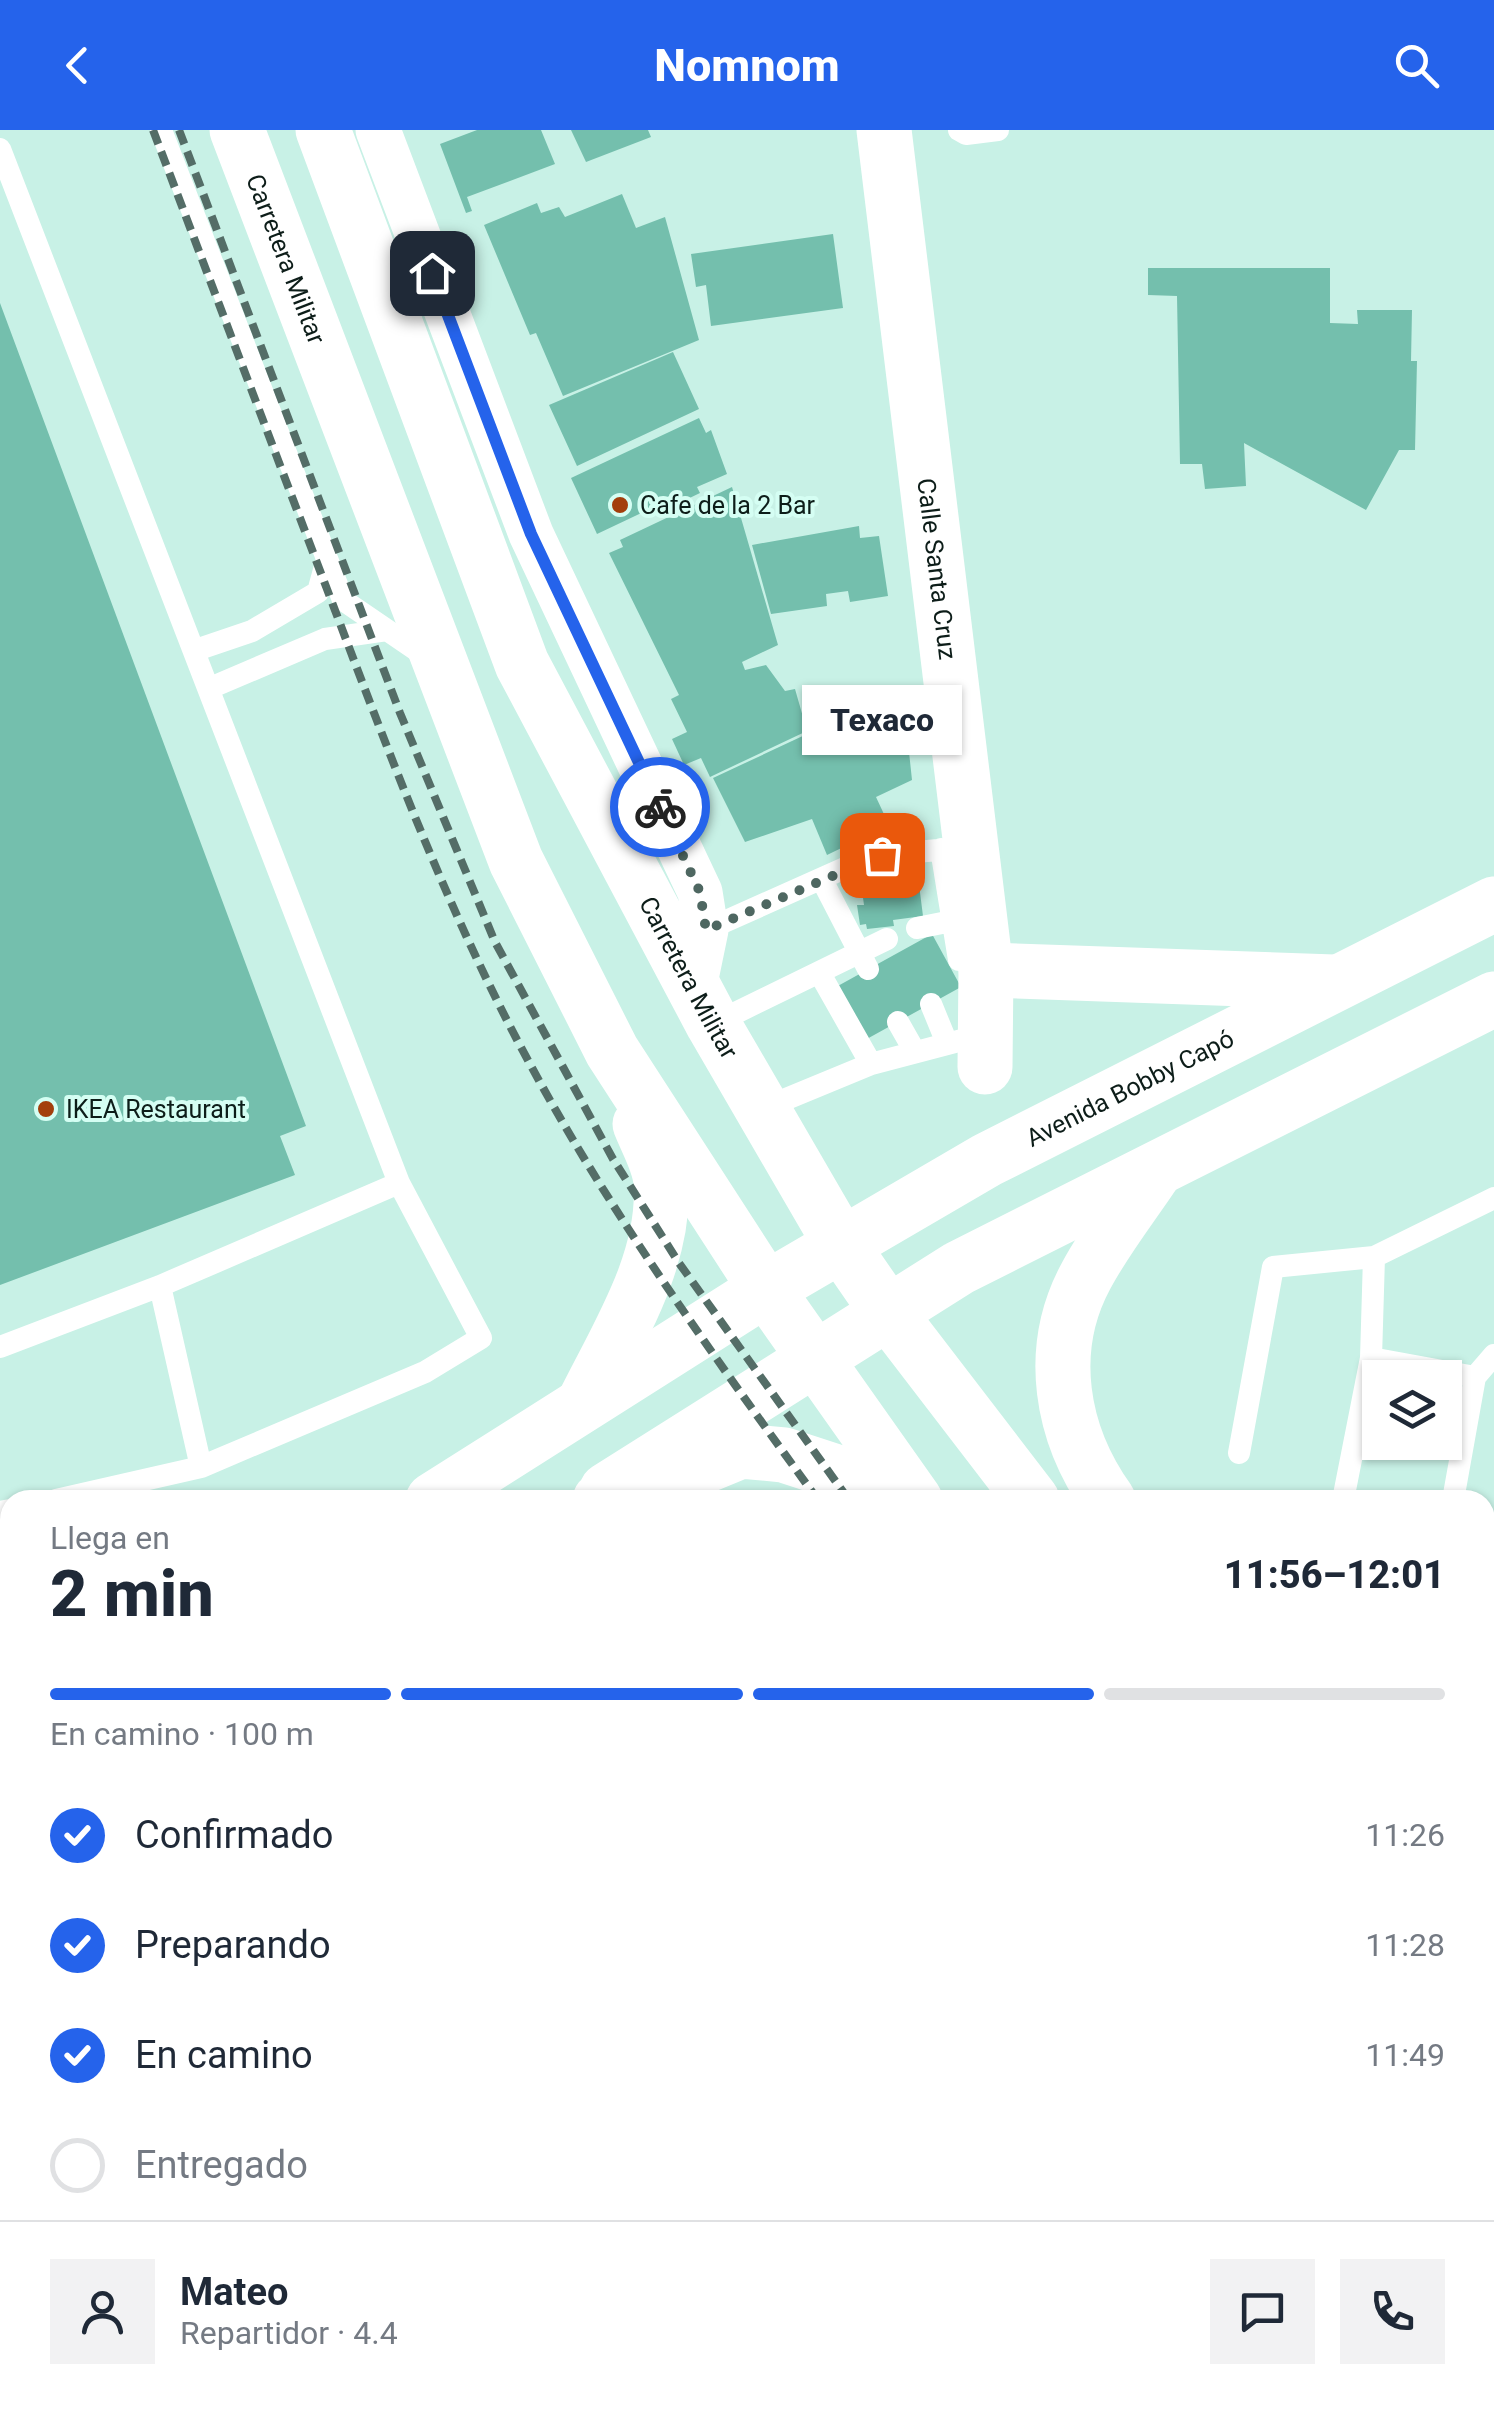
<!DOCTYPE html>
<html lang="es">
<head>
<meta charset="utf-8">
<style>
  body { margin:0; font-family:Roboto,sans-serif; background:#f2f2f3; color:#1f2937; height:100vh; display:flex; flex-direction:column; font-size:38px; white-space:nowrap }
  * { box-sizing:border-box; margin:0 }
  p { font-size:32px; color:#747a83 }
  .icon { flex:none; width:55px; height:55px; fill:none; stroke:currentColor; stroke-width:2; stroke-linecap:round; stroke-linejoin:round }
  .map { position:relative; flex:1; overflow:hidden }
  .panel { position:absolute; left:0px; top:1360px; width:1495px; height:932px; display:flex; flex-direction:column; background:#fff; border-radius:30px 30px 0 0; box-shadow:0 2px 8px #0004 }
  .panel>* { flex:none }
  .buttons { position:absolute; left:1362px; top:1230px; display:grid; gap:20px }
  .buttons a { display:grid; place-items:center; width:100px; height:100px; border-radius:0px; background:#fff; box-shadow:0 2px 8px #0004; font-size:50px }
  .pin { position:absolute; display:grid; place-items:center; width:85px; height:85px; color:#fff; margin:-42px; border-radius:20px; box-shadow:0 5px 15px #0006 }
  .courier { position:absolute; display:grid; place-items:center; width:100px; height:100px; margin:-50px; border:8px solid #2563eb; border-radius:50%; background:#fff; color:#222; box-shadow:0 2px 12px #0007 }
  .bubble { position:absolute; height:70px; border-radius:0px; background:#fff; box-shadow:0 2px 8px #0004; font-size:32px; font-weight:800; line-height:70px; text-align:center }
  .headline em { font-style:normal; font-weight:800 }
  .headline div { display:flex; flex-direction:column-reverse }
  .headline { display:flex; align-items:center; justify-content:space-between; height:170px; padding:0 50px }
  h1 { font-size:65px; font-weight:800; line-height:75px }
  .bar { display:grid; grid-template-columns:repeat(4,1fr); gap:15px 10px; align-content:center; height:120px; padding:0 50px }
  .bar i { height:12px; border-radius:8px; background:#e0e1e3 }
  .bar .current { background:#2563eb }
  .bar p { grid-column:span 4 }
  .line { display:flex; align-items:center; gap:25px; padding:0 50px; border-top:2px solid #e0e1e3 }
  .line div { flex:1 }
  .round { display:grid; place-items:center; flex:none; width:105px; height:105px; border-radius:0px; background:#f2f2f3 }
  ol { padding:0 50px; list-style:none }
  li { display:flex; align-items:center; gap:30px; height:110px }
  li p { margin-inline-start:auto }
  li .icon { padding:10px; border-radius:50%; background:#2563eb; color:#fff; stroke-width:4 }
  li:last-child { color:#747a83 }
  li i { width:55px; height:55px; border:5px solid #e0e1e3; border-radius:50% }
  header { display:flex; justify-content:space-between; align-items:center; height:130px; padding:0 50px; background:#2563eb; color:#fff; font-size:45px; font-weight:800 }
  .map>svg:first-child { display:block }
  .building { fill:#74bfad }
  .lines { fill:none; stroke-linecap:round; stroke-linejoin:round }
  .lane { stroke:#fff; stroke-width:22 }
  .street { stroke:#fff; stroke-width:45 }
  .secondary { stroke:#fff; stroke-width:55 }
  .primary { stroke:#fff; stroke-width:55 }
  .rail { stroke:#546d67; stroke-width:8; stroke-dasharray:15 8; stroke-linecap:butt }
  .done { stroke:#4e6761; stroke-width:10; stroke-dasharray:0 18 }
  .route { stroke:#2563eb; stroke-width:12 }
  .poi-dot { fill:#a33f0c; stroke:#d5fef3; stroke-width:4 }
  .labels { text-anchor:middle; stroke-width:8; stroke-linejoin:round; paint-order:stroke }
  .street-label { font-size:25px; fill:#0d1d19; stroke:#d5fef3 }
  .poi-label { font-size:25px; fill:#0d1d19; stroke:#d5fef3; text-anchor:start }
</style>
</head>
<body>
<header><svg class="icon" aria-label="back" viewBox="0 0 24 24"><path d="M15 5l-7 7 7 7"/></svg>Nomnom<svg class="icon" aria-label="search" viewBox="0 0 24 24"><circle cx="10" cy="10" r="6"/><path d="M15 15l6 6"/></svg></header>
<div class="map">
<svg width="1494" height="2292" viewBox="0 0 1494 2292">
  <rect width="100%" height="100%" fill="#c8f1e6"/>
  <path class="building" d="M477 0H541L555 34 467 67 472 81 466 83 440 14Z
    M571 0H648L651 7 586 32Z
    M622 64 636 98 665 87 699 210 563 266 536 203 530 205 484 95 537 73 541 83 559 77 565 87Z
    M833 104 843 178 711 196 706 155 696 157 691 124Z
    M1148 138H1330V193L1358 194 1357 180H1412L1411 231H1417L1415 320H1399L1366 380 1244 313 1246 356 1205 359 1202 334H1180L1177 166 1148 165Z
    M0 173 306 996 280 1006 295 1045 0 1155Z
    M673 222 699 279 577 336 549 275Z
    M699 288 706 303 711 300 727 344 697 357 700 363 675 375 673 368 597 404 571 348Z
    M732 357 778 515 742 532 745 540 766 535 785 561 795 559 807 601 710 647 701 628 684 635 672 609 687 602 671 569 679 565 609 423 623 417 620 410Z
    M859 396 860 408 879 406 888 466 850 472 848 461 826 464 827 476 771 484 752 415Z
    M897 562 904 575 912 650 876 667 889 695 827 725 812 689 745 712 713 648Z
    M917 739 923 786 893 790 894 796 867 799 866 794 860 795 857 775H864L860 746Z
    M932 804 961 857 865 910 836 857Z
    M10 1614V1897L0 1902V1619Z
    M32 2282H97L111 2292H25Z
    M195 2282H249L263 2292H188Z
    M253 2282H286L279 2292H268Z
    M410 2282H504L497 2292H404Z
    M555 2282H564L577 2292H553Z
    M572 2282H665L658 2292H586Z
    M805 2282H886L880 2292H812L803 2286Z
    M944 2282H1024L1038 2292H937Z
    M1178 2282H1233L1222 2292H1186Z
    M1250 2282 1262 2287 1277 2282 1286 2292H1240Z
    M1351 2282H1448L1438 2292H1341Z"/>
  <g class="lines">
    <path class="lane" d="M161 0 343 470 428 528
      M959 0 966 4 998 0
      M0 19 399 1053
      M196 520 252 501 318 462 327 429
      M210 558 325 509 387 500
      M941 719 959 830
      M822 750 868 839
      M917 798 967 788
      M706 800 856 733 882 725 972 717
      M819 842 871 934
      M931 874 947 913
      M898 892 915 922
      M713 894 887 809
      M762 979 871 934 985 904
      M160 1156 201 1337
      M0 1217 160 1156 399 1053 481 1208 425 1242 201 1337 56 1370
      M1475 1247 1371 1228 1374 1127 1494 1068
      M1239 1323 1273 1137 1374 1127
      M1343 1370 1371 1228
      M1453 1370 1475 1247 1494 1225
      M0 1382 10 1380
      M1485 1678 1494 1688"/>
    <path class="street" d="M378 0 531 404 700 762 706 800 694 858
      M1485 2225 1494 2235
      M1106 2282 1114 2292
      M339 2292 345 2282
      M727 2292 733 2282"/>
    <g class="secondary">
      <path id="s1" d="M884 0 986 840 985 937"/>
      <path d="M986 840 1334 852"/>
      <path d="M607 1360 959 1138 1494 869"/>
      <path id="s2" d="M433 1370 766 1159 987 1030 1494 774"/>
      <path d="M0 1472 10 1470"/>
      <path d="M0 1512 10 1516"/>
      <path d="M0 2194 10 2180"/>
    </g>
    <g class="primary">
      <path id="s3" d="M237 0 516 731 612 921 766 1159 915 1370"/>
      <path id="s4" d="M323 0 522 534 713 894 842 1116 887 1181 1032 1370"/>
      <path d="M584 1273C617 1206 666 1131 661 1053 660 1034 647 1012 640 994"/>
      <path d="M600 1370 661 1354 741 1321 784 1325 833 1341 887 1370"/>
      <path d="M1108 1370C1061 1304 1046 1220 1086 1146 1105 1110 1132 1076 1154 1043"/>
      <path d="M1485 1907 1494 1915"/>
      <path d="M1485 2066 1494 2074"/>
    </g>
    <path class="rail" d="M153 0C213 158 273 317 333 475 392 631 450 787 530 934 613 1088 716 1229 818 1370
      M179 0 400 583 495 812 613 1029 679 1133 849 1370
      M1485 2161 1494 2171
      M1485 2198 1494 2208"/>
  </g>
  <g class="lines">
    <path class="done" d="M660 677 700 762 706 800 882 725"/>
    <path class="route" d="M432 143 531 404 660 677"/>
  </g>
  <g class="poi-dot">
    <circle cx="620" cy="375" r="10"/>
    <circle cx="46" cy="979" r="10"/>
  </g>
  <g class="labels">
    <g class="street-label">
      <text dy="9" stroke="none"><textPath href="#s3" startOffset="138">Carretera Militar</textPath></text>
      <text dy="9" stroke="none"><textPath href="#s1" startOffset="442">Calle Santa Cruz</textPath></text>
      <text dy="9" stroke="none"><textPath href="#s4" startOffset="925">Carretera Militar</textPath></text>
      <text dy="9" stroke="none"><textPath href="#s2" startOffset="810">Avenida Bobby Capó</textPath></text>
    </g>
    <g class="poi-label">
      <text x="640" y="384">Cafe de la 2 Bar</text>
      <text x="66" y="988">IKEA Restaurant</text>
    </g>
  </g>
</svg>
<div class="buttons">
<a><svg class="icon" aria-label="layers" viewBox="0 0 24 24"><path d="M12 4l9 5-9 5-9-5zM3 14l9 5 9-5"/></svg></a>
</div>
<div class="pin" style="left:882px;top:725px;background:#ea580c"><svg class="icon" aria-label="bag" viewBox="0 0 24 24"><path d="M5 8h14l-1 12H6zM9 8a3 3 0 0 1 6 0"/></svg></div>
<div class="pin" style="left:432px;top:143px;background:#1f2937"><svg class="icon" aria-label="home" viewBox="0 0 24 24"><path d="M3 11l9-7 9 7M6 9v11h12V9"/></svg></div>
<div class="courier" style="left:660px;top:677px"><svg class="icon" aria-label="bike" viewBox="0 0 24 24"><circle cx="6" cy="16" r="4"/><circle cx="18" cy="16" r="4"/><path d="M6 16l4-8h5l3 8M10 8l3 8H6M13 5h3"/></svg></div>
<div class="bubble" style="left:802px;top:555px;width:160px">Texaco</div>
<section class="panel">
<div class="headline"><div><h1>2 min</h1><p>Llega en</p></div><em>11:56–12:01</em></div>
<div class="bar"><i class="current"></i><i class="current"></i><i class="current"></i><i></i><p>En camino · 100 m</p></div>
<ol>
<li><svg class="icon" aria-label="check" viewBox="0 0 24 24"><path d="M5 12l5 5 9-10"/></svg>Confirmado<p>11:26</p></li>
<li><svg class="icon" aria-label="check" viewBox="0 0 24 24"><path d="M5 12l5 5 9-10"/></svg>Preparando<p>11:28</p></li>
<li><svg class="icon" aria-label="check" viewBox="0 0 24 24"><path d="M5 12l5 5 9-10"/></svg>En camino<p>11:49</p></li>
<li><i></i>Entregado</li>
</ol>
<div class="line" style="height:180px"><a class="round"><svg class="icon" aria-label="person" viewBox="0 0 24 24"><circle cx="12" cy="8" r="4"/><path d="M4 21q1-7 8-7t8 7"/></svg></a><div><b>Mateo</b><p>Repartidor · 4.4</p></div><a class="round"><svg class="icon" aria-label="chat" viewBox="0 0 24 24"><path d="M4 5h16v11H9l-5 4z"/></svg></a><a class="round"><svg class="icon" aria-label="phone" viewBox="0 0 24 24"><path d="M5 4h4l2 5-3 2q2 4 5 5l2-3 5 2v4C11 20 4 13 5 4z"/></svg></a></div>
</section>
</div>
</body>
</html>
